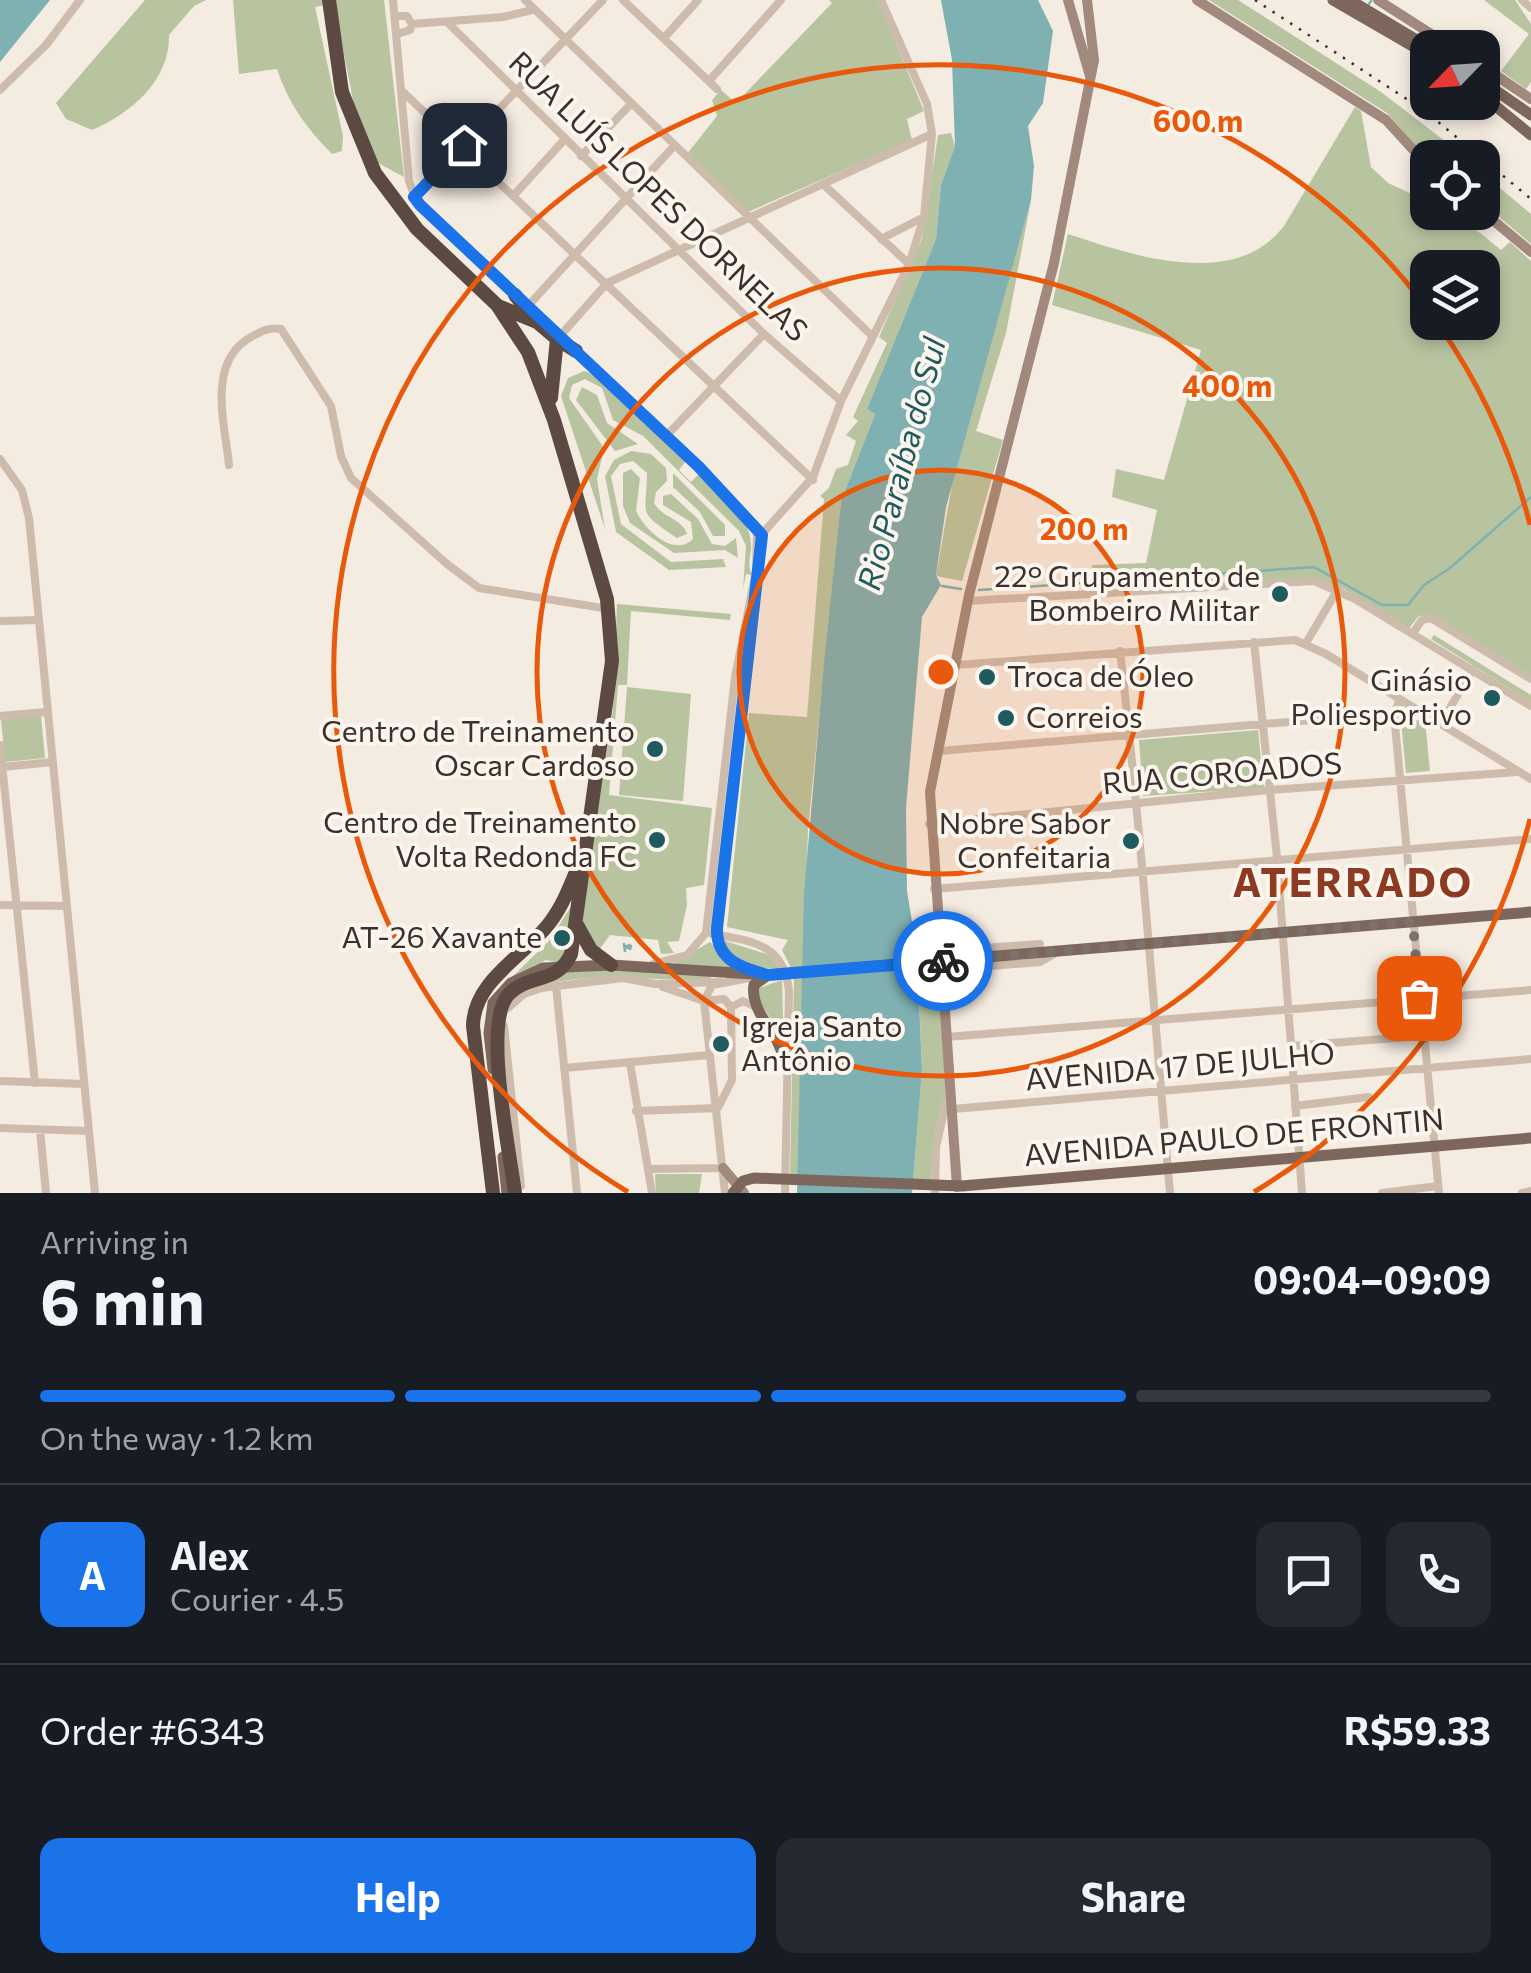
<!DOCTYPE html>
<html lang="en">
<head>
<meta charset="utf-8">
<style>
  body { margin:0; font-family:Commissioner,sans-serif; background:#242831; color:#f1f3f6; height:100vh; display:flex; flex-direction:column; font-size:38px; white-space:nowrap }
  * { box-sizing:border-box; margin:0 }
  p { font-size:32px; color:#9ea1a6 }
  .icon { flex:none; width:55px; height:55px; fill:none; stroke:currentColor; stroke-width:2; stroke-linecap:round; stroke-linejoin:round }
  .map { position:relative; height:1193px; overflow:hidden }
  .panel { display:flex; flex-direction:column; background:#171b24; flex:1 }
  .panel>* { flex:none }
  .needle { width:65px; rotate:245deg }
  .fabs { position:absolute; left:1410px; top:30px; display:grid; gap:20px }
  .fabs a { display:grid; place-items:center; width:90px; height:90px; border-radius:20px; background:#171b24; box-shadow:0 5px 15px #0003; font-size:50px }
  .pin { position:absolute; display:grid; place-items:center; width:85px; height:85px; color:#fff; margin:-42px; border-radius:20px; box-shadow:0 5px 15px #0006 }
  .courier { position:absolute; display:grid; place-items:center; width:100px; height:100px; margin:-50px; border:8px solid #1a73e8; border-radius:50%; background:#fff; color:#222; box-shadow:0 2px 12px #0007 }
  .overview em { font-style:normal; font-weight:700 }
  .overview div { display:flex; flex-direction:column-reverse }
  .overview { display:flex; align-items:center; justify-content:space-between; height:170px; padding:0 40px }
  h1 { font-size:65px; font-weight:700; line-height:75px }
  .bar { display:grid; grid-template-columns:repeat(4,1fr); gap:15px 10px; align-content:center; height:120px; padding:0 40px }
  .bar i { height:12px; border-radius:8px; background:#363941 }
  .bar .on { background:#1a73e8 }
  .bar p { grid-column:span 4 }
  .line { display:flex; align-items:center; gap:25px; padding:0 40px; border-top:2px solid #363941 }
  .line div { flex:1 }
  .round { display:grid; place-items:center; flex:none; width:105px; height:105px; border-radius:20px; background:#242831 }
  .action { display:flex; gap:20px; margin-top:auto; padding:20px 40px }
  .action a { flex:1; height:115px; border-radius:20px; background:#1a73e8; color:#fff; font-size:40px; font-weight:700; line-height:115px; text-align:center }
  .action a+a { background:#242831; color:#f1f3f6 }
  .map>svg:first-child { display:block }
  .green { fill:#b8c4a0; fill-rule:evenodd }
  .plaza { fill:#ecdcc8 }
  .water { fill:#7fb0b2 }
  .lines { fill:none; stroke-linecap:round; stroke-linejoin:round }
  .stream { stroke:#7fb0b2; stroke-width:2.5 }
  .street { stroke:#cdbbac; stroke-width:8 }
  .secondary { stroke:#a18a7d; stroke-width:10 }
  .primary { stroke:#7d675c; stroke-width:11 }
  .highway { stroke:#5c4a42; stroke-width:14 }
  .rail { stroke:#3b302b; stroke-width:2.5; stroke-dasharray:2.5 8; stroke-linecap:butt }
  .done { stroke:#7c716b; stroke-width:10; stroke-dasharray:0 18 }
  .route { stroke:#1a73e8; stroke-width:12 }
  .ring { fill:none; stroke:#e8590c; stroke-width:5 }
  .poi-dot { fill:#1f5a5e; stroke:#fbf5ee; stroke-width:4 }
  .labels { text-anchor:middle; stroke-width:8; stroke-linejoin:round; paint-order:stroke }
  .street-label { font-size:30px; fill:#3b302b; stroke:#fbf5ee }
  .poi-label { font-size:30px; fill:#3b302b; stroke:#fbf5ee; text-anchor:end }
  .water-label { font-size:32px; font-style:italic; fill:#1f5a5e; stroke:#fbf5ee }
  .district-label { font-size:40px; font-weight:bold; letter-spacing:2.5px; fill:#8c3b22; stroke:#fbf5ee }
  .centre { fill:#e8590c; stroke:#fbf5ee; stroke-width:5 }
  .ring-label { font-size:30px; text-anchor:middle; font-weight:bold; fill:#e8590c; stroke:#fbf5ee; stroke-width:8; stroke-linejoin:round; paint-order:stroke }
</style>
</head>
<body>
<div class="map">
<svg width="1531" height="1193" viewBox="0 0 1531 1193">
  <rect width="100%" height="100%" fill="#f4ebe1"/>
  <path class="green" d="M145 0H206L194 6 169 35C170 80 132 113 92 130L66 119 56 103Z
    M233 0H384L404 177 376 162 354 105 334 3 315 7 343 136 342 151 332 154C307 129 288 103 277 69L239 74Z
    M829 0H878L924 111 907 119 912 140 748 212 687 154 717 116 712 100 721 90 736 103 832 3Z
    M1209 0H1238L1381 92 1458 151 1448 157 1425 140 1427 159 1387 113Z
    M1484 0H1515L1531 24V82L1526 89 1501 71 1529 34Z
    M1355 107 1361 111 1371 167 1388 183 1427 201 1428 212C1459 213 1478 231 1501 250L1510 242 1531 261V675L1432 615 1419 616 1409 628 1344 589 1315 578 1091 589 1092 565 1146 563 1157 510 1112 497 1116 469 1164 480 1201 350 1052 305 1068 234C1132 255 1234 291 1284 226ZM1428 268H1482V322H1428Z
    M951 133 955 146 941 185 936 239 867 409 875 414 841 501 808 828 804 966 791 968 782 950 788 940 727 927 749 713 807 717 824 499 820 496 829 488 836 469 848 465 856 441 846 435 858 421 853 417 887 343 879 337 922 239 938 135Z
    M1495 184 1531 214V244L1483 203Z
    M1031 200 1006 333 976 431 1003 440 962 581 936 576 954 474Z
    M584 371 594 374 686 461 679 470 691 482 699 474C718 493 750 515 751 544 752 556 746 563 752 575L746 574 743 589 746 546 739 531 643 436 613 420 602 388 585 379 572 385 569 398 604 448 597 479 605 529 561 396 568 378Z
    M582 387 597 395 607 423 638 444 615 451 576 400Z
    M631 451 651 454 666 468 667 481 656 492 654 503C662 518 682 518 687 534L677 538C635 510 647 516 647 473L633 461 620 464 611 476 621 524 671 562 723 559 726 567 669 570 616 532 605 476 614 460Z
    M631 469 640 478 636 511C645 530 674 558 693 539L691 522 663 505V496L671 494 698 519 712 544 725 546 736 538 738 558 725 550 674 553 630 523 623 506V473Z
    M673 473 725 525V536H713L700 512 673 487Z
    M617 604 731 614 730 620 631 611 627 685H618L609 795 712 808 704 885 686 888 687 905 679 941 667 942 674 953 661 954 658 940 610 935 599 950 581 919 613 710Z
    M1434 635 1531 695V702L1431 639Z
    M627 687 691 694 683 801 619 795Z
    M41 715 45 758 5 762 1 720Z
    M1425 720 1430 771 1406 773 1401 721Z
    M1258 730 1264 788 1143 796 1139 740Z
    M572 905 567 948 560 963 546 960 510 979 549 941Z
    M725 941 770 955 779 968C757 970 736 964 722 945Z
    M710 942 738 969 671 965Z
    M617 966 711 974V980C657 982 557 966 512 999L502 1029 518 1193 499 1029C502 970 547 999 568 967Z
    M937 967 946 1088 935 1133 931 1181 913 1180 922 1071 918 969Z
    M805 978 798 1176 790 1175 794 979Z
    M782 980 783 1018 778 1030 758 999 759 988Z
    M702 1174 699 1193H656L655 1174Z"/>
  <path class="plaza" d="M740 671 744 672 717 931 707 928 731 710Z"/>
  <path class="water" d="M0 0H50L0 62Z
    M941 0H1038L1053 31 1043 103 1028 126 1034 166 1031 200 946 507 936 575 941 585 922 617 906 808 907 891 917 952 922 1071 912 1193H797L804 893 824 663 841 501 875 414 867 409 936 239 941 185 955 146 952 60Z"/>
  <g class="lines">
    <path class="stream" d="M1369 4 1371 1
      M942 586 961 589
      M979 590 1314 567 1382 605H1408L1424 585 1450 568 1531 497
      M624 944 625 951
      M629 945 631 946 630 949 627 947Z
      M626 946V948"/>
    <path class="street" d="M393 0 409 181 415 197 517 298
      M525 0 871 335
      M623 0 717 89
      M1522 0 1531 8
      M395 16H407L412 24 410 30 397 34
      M447 22 764 334 841 401
      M412 24 503 17 532 10
      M664 38 698 0
      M709 81 781 0
      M0 90 46 45 80 0
      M403 92 813 480
      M581 156 630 105
      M823 184 909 264
      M515 194 564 140
      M415 197 603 0
      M881 239 924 217
      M527 307 674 146
      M560 336 607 283 932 134
      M576 351 733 501 761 535 717 931 723 953 749 970
      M666 436 764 334
      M0 459 22 490 29 518 95 1193
      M229 465C225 424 206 362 251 337 262 331 269 327 281 329L331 406 341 456 351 478 447 564 479 588 609 609
      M761 535 813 477 841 401 909 264 924 217 932 134 927 104 881 0
      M967 601 1314 581 1355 599 1531 706
      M0 621 39 620
      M1413 633 1422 620 1431 618 1531 679
      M1254 642 1277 857 1302 1193
      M1306 643 1338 589
      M1120 651C1141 831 1154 1012 1170 1193
      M956 665 1295 640 1326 654 1531 779
      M1400 699 1394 714 1439 1193
      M0 716 46 712
      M1441 723 1473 669
      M0 745 35 1083
      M939 751 1420 711
      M3 767 52 762
      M929 824 1269 790 1517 772
      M934 889 1531 839
      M0 905 67 906
      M712 934C753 941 785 944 789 992L785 1193
      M941 951 1040 944
      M653 964 687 955 706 933 735 677 756 571 757 531
      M943 970 1040 962 1054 954
      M556 986 577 1193
      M663 987 704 1001 724 999 731 1007
      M731 1007 743 1001 758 1008
      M508 1008 524 994 541 988 623 978 655 984 720 982
      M504 1026 521 1186
      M947 1037 1531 990
      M1292 1046 1422 1036
      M630 1063 652 1193
      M564 1068 709 1055
      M0 1081 84 1084
      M1295 1106 1369 1097
      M953 1109 1531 1059
      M636 1111 718 1108 732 1080 731 1007
      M0 1128 89 1131
      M40 1130 46 1193
      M648 1169 723 1168
      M725 1193 704 1001 712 985 749 978
      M935 1193 936 1147 948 1094
      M1382 1193 1438 1186
      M1522 1193 1531 1191"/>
    <path class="secondary" d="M1068 0 1090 76
      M1197 0 1386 120 1428 166
      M1378 0 1453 48
      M1482 66 1531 99
      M1482 211 1531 252
      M723 1168 744 1193
      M957 1187 930 792 969 595 1054 263 1094 60 1087 0"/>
    <path class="primary" d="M1333 0 1428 55
      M1350 0 1430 48
      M1482 81 1531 115
      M1482 95 1531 135
      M768 975 754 985C751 1002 765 1028 781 1036L788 1031
      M773 1031 787 1064
      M493 1069 489 1033 493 1003 511 983 543 968 611 965 768 975 1531 912
      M503 1157 507 1193
      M733 1193 743 1181 754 1178 962 1186 1531 1138"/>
    <path class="highway" d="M329 0 342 92 375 173 417 229 497 305 528 352 554 420 607 599 612 661 571 954C557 985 529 973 509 994 482 1021 510 1153 515 1193
      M515 295 534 318
      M498 306 537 322 557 339 551 398
      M557 339 576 351
      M577 925 591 950 611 965
      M493 1193 473 1026C474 979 526 956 551 921 562 906 569 889 576 872"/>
    <path class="rail" d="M1255 0 1425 111 1531 199"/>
  </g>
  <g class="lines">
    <path class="done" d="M943 961 1413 922 1419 998"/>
    <path class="route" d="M464 145 414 197 420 205 699 467 762 535 717 928C716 960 741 968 768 975L943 961"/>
  </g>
  <circle cx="941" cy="672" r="202" fill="#e8590c" fill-opacity=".12"/>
  <g class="ring">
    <circle cx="941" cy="672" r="202"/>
    <circle cx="941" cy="672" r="404"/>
    <path d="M1530 819A607 607 0 0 1 1254 1192M628 1192A607 607 0 1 1 1426 307M1438 324A607 607 0 0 1 1530 525"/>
  </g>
  <g class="poi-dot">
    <circle cx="1280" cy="594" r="10"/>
    <circle cx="987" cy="677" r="10"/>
    <circle cx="1492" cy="698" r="10"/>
    <circle cx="1006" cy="718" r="10"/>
    <circle cx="655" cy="749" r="10"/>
    <circle cx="657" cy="840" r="10"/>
    <circle cx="1131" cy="841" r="10"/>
    <circle cx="562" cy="938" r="10"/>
    <circle cx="721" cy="1044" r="10"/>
  </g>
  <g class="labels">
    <g class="street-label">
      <text transform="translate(658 197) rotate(44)" y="10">RUA LUÍS LOPES DORNELAS</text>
      <text transform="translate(1222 774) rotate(-5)" y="10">RUA COROADOS</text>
      <text transform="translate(1180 1067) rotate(-5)" y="10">AVENIDA 17 DE JULHO</text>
      <text transform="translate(1234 1138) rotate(-5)" y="10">AVENIDA PAULO DE FRONTIN</text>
    </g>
    <g class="poi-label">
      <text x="1260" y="587">22° Grupamento de<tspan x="1260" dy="34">Bombeiro Militar</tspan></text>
      <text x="1007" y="687" text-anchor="start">Troca de Óleo</text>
      <text x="1472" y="691">Ginásio<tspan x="1472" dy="34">Poliesportivo</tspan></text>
      <text x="1026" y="728" text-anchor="start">Correios</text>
      <text x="635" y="742">Centro de Treinamento<tspan x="635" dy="34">Oscar Cardoso</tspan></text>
      <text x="637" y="833">Centro de Treinamento<tspan x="637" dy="34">Volta Redonda FC</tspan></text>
      <text x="1111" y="834">Nobre Sabor<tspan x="1111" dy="34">Confeitaria</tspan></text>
      <text x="542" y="948">AT-26 Xavante</text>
      <text x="741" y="1037" text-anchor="start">Igreja Santo<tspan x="741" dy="34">Antônio</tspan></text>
    </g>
    <g class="water-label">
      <text transform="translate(902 464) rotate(-75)" y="11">Rio Paraíba do Sul</text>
    </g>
    <g class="district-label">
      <text x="1353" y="897">ATERRADO</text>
    </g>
  </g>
  <circle cx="941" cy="672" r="15" class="centre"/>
  <g class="ring-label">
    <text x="1198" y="132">600 m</text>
    <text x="1227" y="397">400 m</text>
    <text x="1084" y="540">200 m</text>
  </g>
</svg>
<div class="fabs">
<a><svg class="needle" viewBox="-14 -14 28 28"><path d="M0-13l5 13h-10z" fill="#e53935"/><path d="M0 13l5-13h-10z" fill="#9ea1a6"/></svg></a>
<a><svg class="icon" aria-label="locate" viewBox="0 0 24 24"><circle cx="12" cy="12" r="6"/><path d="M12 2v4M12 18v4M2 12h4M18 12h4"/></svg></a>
<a><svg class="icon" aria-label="layers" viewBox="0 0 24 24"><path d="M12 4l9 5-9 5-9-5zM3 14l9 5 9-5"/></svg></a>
</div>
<div class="pin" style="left:1419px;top:998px;background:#ea580c"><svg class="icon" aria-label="bag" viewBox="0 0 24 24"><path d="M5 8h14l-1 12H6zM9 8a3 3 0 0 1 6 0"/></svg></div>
<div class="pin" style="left:464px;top:145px;background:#1f2937"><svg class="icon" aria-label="home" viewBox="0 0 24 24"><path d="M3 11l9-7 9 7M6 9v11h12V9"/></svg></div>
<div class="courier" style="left:943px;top:961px"><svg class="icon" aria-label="bike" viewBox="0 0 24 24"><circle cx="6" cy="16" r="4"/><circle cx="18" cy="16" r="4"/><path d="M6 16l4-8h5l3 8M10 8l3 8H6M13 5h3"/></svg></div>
</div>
<section class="panel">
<div class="overview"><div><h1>6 min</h1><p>Arriving in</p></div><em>09:04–09:09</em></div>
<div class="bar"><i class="on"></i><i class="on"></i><i class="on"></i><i></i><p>On the way · 1.2 km</p></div>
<div class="line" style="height:180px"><b class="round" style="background:#1a73e8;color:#fff">A</b><div><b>Alex</b><p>Courier · 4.5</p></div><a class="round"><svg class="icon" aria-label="chat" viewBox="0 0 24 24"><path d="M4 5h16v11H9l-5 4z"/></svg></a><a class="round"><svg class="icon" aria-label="phone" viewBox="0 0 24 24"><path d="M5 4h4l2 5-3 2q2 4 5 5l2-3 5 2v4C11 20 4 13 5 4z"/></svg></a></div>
<div class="line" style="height:130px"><div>Order #6343</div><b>R$59.33</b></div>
<div class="action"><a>Help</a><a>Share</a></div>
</section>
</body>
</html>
